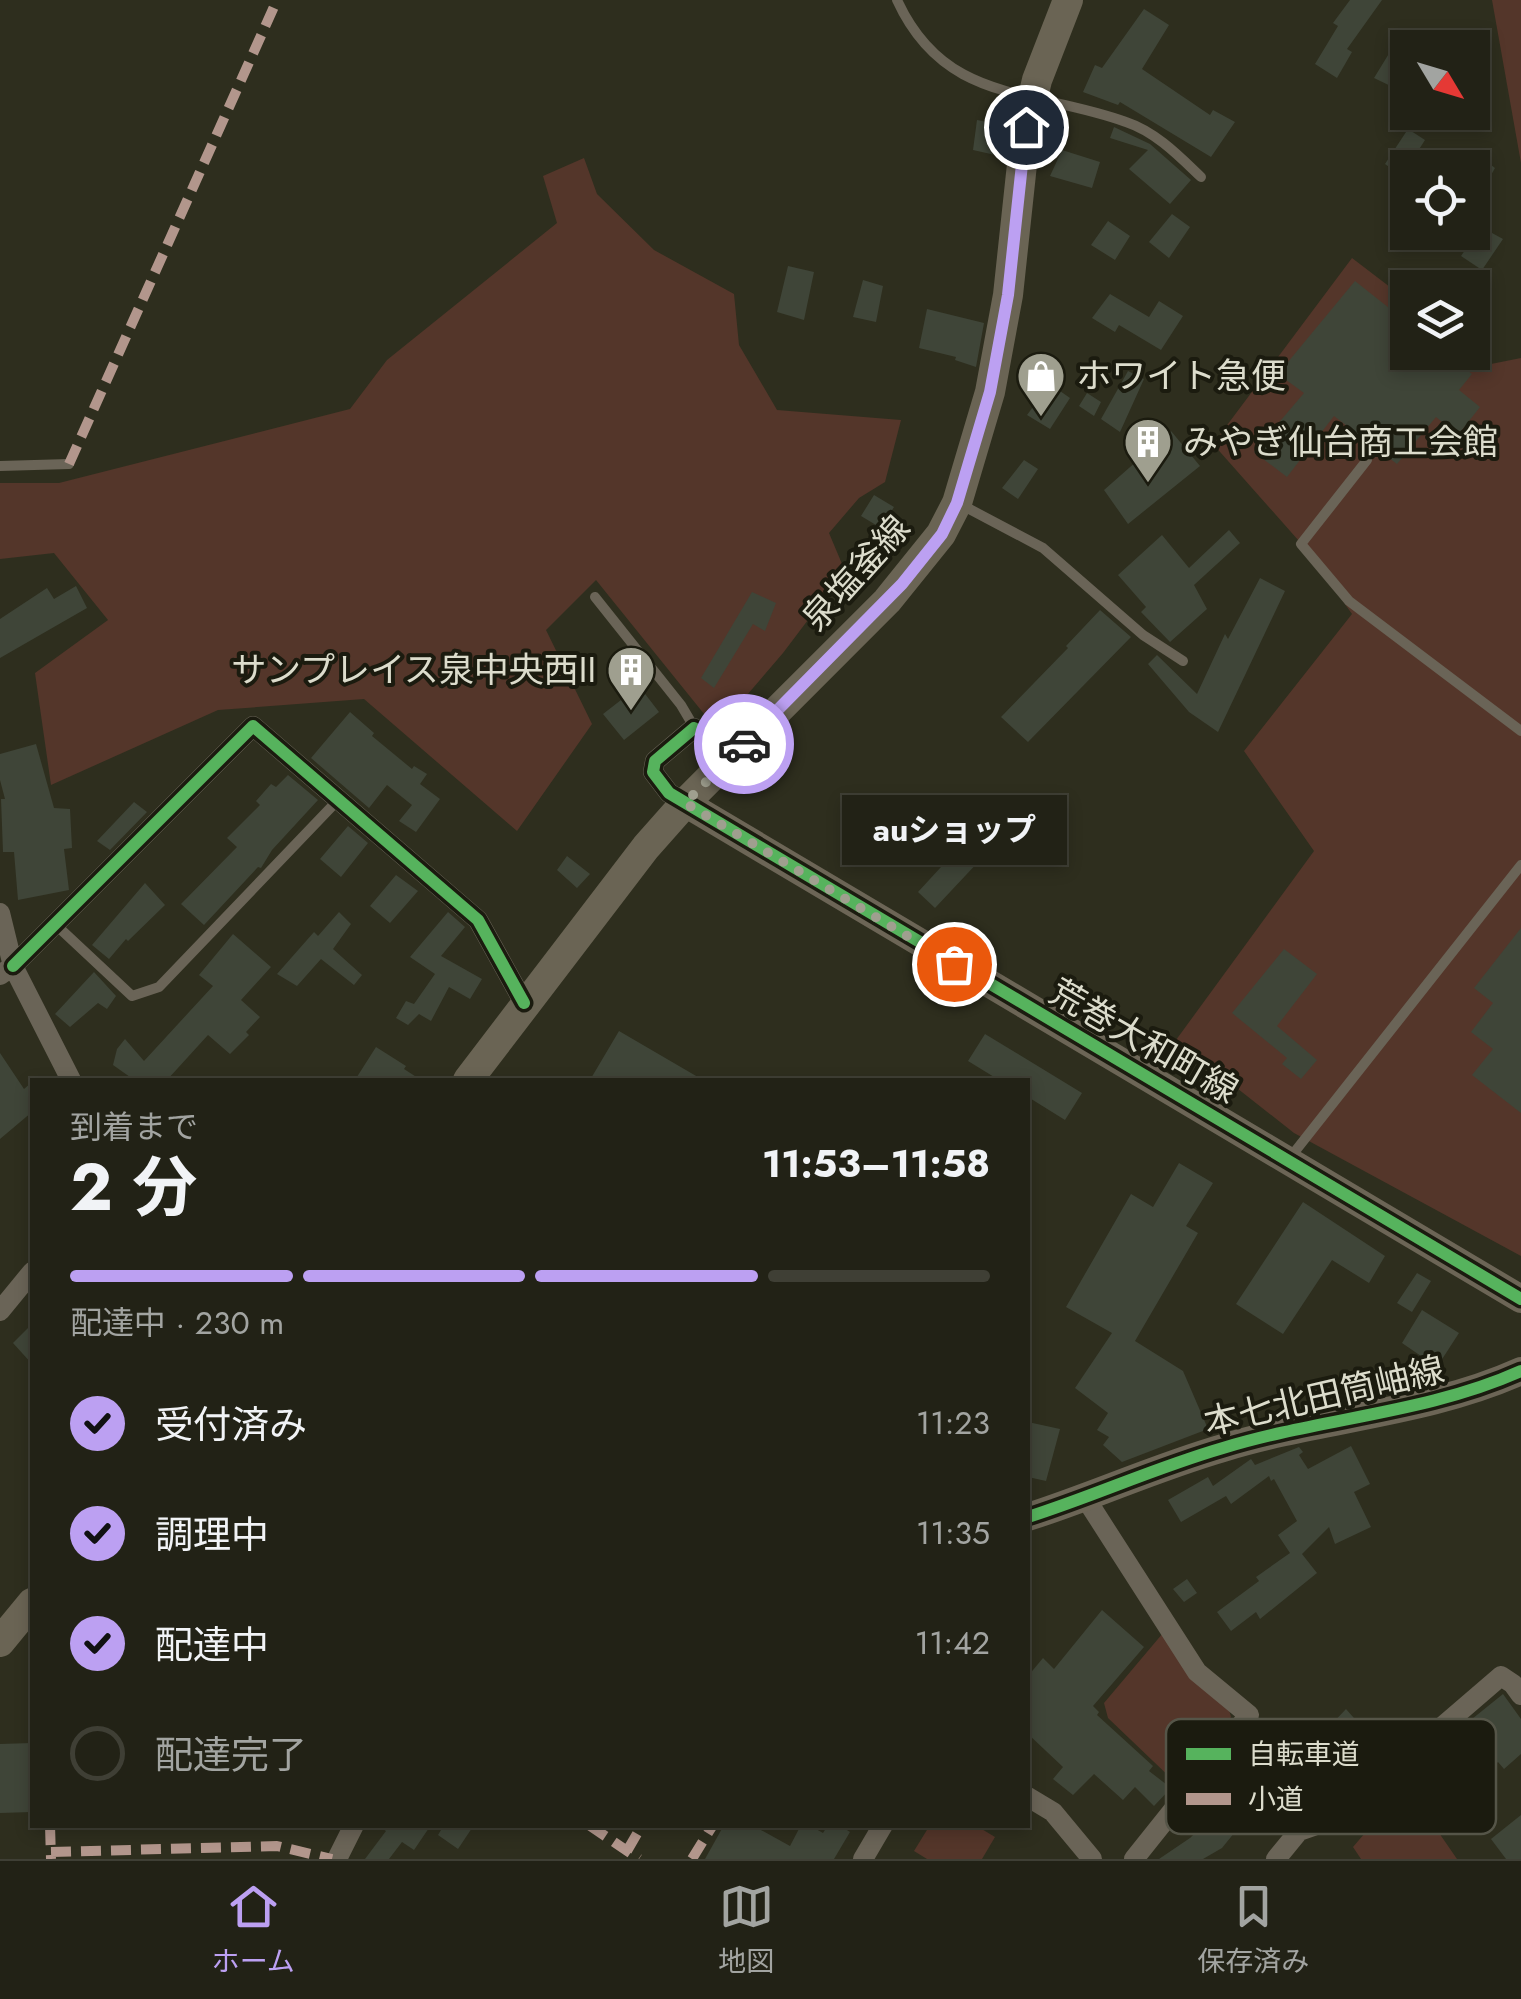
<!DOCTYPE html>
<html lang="ja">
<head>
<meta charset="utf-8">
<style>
  body { margin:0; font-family:Jost,"Noto Sans JP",sans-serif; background:#2a2a1f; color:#f1f3f6; height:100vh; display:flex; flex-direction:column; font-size:38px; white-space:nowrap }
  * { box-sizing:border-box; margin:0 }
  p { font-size:32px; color:#a2a4a1 }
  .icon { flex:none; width:55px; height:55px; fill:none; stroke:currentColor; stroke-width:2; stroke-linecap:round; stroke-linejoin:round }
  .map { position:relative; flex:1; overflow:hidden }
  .drawer { position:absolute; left:30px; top:1078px; width:1000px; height:750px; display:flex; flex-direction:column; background:#222216; border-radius:0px; box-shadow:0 5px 15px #0003,0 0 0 2px #3f3f35 }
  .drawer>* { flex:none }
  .needle { width:65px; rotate:128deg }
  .tools { position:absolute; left:1390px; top:30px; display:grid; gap:20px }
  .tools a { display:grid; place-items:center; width:100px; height:100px; border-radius:0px; background:#222216; box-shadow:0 5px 15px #0003,0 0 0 2px #3f3f35; font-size:50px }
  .pin { position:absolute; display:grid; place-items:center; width:85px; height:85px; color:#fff; margin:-42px; border:5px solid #fff; border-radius:50%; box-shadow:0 2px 10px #0007 }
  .courier { position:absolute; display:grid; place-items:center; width:100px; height:100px; margin:-50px; border:8px solid #bca0f2; border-radius:50%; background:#fff; color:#222; box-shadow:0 2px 12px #0007 }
  .bubble { position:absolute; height:70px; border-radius:0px; background:#222216; box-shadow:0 5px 15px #0003,0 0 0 2px #3f3f35; font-size:32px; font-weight:700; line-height:70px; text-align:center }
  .summary em { font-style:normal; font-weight:700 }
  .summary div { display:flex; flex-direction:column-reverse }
  .summary { display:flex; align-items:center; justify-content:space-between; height:170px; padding:0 40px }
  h1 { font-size:65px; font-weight:700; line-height:75px }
  .bar { display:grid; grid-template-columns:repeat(4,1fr); gap:15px 10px; align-content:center; height:120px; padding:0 40px }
  .bar i { height:12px; border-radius:8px; background:#3f3f35 }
  .bar .current { background:#bca0f2 }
  .bar p { grid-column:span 4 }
  ol { padding:0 40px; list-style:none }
  li { display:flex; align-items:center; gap:30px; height:110px }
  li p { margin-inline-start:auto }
  li .icon { padding:10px; border-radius:50%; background:#bca0f2; color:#111; stroke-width:4 }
  li:last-child { color:#a2a4a1 }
  li i { width:55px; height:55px; border:5px solid #3f3f35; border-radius:50% }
  .dock { display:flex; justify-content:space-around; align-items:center; height:140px; border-top:2px solid #3f3f35; background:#222216; font-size:28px; color:#a2a4a1 }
  .dock a { display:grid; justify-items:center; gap:5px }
  .dock .current { color:#bca0f2 }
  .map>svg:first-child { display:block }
  .green { fill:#54362a }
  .building { fill:#3f4538 }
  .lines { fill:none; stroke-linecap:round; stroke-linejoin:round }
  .lane { stroke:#6a6457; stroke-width:10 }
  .street { stroke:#6a6457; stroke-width:20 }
  .secondary { stroke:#6c6556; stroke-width:28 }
  .primary { stroke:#6a6454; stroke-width:30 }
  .quiet { stroke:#b2968c; stroke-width:10; stroke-dasharray:20 10; stroke-linecap:butt }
  .cycleway-casing { stroke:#1b1b0f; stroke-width:19 }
  .cycleway { stroke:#56b35d; stroke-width:12 }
  .done { stroke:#9f9f8f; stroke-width:10; stroke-dasharray:0 18 }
  .route { stroke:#bca0f2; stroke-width:12 }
  .labels { text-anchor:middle; stroke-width:8; stroke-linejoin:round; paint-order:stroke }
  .poi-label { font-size:35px; fill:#dcdccc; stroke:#1b1b0f; text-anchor:start }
  .street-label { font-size:35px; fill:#dcdccc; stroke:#1b1b0f }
  .key { fill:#1b1b0f; stroke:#555548; stroke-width:2.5 }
  .key-label { font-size:28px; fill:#dcdccc }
</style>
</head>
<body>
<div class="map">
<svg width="1521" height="1859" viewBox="0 0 1521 1859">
  <rect width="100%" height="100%" fill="#2e2e1e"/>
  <path class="green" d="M1492 0H1521V163Z
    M584 158 597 194 654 250 734 294 739 345 777 410 901 420 885 482 859 498 829 533 845 571 783 653 717 730 596 580 546 630 592 724 517 831 364 699 218 710 51 785 35 673 108 620 54 553 0 559V483H59L350 409 387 360 557 223 543 176Z
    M1352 258 1407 300 1408 352H1472L1473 350 1491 364 1521 358V1256L1294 1133 1176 1040 1314 851 1244 751 1352 614 1306 549 1213 444Z
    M1163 1633 1228 1706 1231 1717 1176 1783 1108 1718 1104 1703Z
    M1406 1785 1457 1859H1361L1353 1847Z
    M930 1825H975L995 1837 982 1859H927L914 1851Z"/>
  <path class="building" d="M1350 0H1382L1347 49 1352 52 1337 78 1315 64 1338 26 1333 23Z
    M1144 9 1169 25 1142 69 1210 115 1213 110 1235 122 1211 157 1120 102 1118 105 1083 92 1095 65 1102 68Z
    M1404 29 1440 48H1408V78L1401 91 1374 78Z
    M991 113 1009 118 1004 157 973 150 977 120 987 122Z
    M1114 127 1150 144 1191 180 1170 204 1129 169 1148 150 1110 138Z
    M1408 129 1425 140 1402 176 1385 164Z
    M1062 150 1100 162 1092 188 1050 176Z
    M1482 158 1495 168 1472 209V160L1479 164Z
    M1172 214 1190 227 1169 258 1149 242Z
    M1108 221 1130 236 1115 260 1091 245Z
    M1472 222 1503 239 1482 270 1461 256 1472 240Z
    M788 266 814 272 804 320 777 312Z
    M863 280 883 286 876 322 853 317Z
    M1355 281 1408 323V352H1445L1472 374 1459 390 1480 407 1458 435 1436 417 1397 464 1334 416 1287 477 1254 452 1304 393 1278 374Z
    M1110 294 1149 317 1159 301 1183 316 1161 350 1119 325 1115 332 1092 318Z
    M927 309 984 323 976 367 955 360 956 357 919 348Z
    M1128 371 1144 379 1120 432 1101 419Z
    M1050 384 1070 398 1050 429 1027 415Z
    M1087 393 1101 402 1094 416 1079 406Z
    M1171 431 1200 466 1128 524 1104 490Z
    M1024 460 1038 469 1018 499 1002 488Z
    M874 495 894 507 881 528 861 516Z
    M1229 530 1240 543 1194 585 1207 609 1170 642 1141 612 1146 607 1118 575 1162 535 1189 568Z
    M1260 578 1285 591 1218 732 1189 712 1148 664 1157 655 1197 694 1225 634 1228 639Z
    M76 586 87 608 0 658V619L47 588 54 599Z
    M752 592 776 603 765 631 753 624 714 688 701 678Z
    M1100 610 1131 637 1028 742 1001 717 1068 648 1066 646Z
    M639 686 659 712 624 740 603 714Z
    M350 712 374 733 372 736 412 769 414 766 427 774 420 784 440 799 416 832 399 821 412 805 387 785 369 808 311 758Z
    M36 744 54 808 70 809 72 848 64 849 69 890 18 900 14 852H3L1 799H5L0 780V754Z
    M288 775 318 800 272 850 261 868 258 867 204 925 181 904 237 847 227 838 260 805 256 801 271 784 276 787Z
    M134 802 147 812 110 850 97 841Z
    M348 826 368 843 341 877 320 859Z
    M964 842 981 859 935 908 918 892Z
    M567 856 590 874 577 888 557 870Z
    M396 875 418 891 390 923 370 906Z
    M145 883 165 905 128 941 126 939 109 959 92 945Z
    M339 912 351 924 333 949 362 975 354 985 321 959 297 986 277 974 314 932 318 936Z
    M448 912 465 927 441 956 482 979 470 999 449 987 431 1021 419 1014 408 1025 396 1018 406 1001 414 1004 435 974 410 957Z
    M1521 928V1113L1472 1075 1493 1049 1471 1032 1493 1003 1474 988Z
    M233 934 271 967 241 1000 260 1017 246 1032 249 1035 230 1054 208 1035 167 1080H127L130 1077 113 1065 117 1049 125 1039 144 1061 213 986 199 975Z
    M1284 949 1317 974 1277 1026 1317 1060 1301 1079 1282 1064 1287 1058 1232 1013Z
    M94 972 116 996 107 1009 98 1003 70 1027 55 1014Z
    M619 1031 703 1080H590Z
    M985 1034 1082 1093 1065 1120 1028 1097V1080H999L968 1061Z
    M376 1047 406 1066 404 1069 421 1080H355Z
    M0 1053 24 1089 32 1082V1112L0 1139Z
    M1179 1163 1213 1183 1186 1226 1198 1233 1135 1341 1183 1371 1208 1429 1122 1462 1103 1445 1109 1437 1097 1430 1108 1413 1075 1388 1112 1333 1066 1307 1131 1194 1153 1207Z
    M1303 1202 1385 1256 1369 1283 1332 1260 1283 1334 1236 1304Z
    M1417 1273 1431 1281 1412 1312 1397 1303Z
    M1422 1310 1459 1333 1437 1367 1402 1343Z
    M32 1324V1364L13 1343Z
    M1028 1422 1060 1429 1046 1481 1028 1477Z
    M1351 1446 1370 1484 1354 1492 1371 1527 1335 1544 1329 1527 1302 1554 1317 1573 1260 1619 1256 1612 1231 1631 1217 1612 1259 1581 1256 1577 1290 1553 1278 1535 1297 1521 1274 1479 1271 1481 1269 1476 1231 1504 1226 1496 1181 1522 1168 1500 1208 1477 1213 1486 1251 1459 1255 1465 1299 1447 1303 1452 1299 1455 1308 1469Z
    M1187 1579 1197 1593 1184 1602 1173 1589Z
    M1102 1610 1144 1647 1093 1706 1099 1712 1097 1715 1153 1766 1149 1771 1171 1788 1154 1806 1135 1787 1123 1800 1094 1774 1073 1795 1053 1779 1063 1767 1028 1734V1676L1043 1658 1054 1669Z
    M1503 1694 1521 1719V1754L1504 1769 1498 1762 1458 1794 1441 1773 1465 1755 1453 1743 1478 1728 1472 1719Z
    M1346 1709 1368 1734 1321 1784 1313 1776 1294 1797 1290 1795 1284 1800 1279 1796 1244 1832 1239 1827 1222 1848 1203 1859H1159L1190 1838 1240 1790 1247 1798 1288 1757 1294 1764Z
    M32 1743V1812L0 1813V1744Z
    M1521 1815V1859H1506L1491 1839Z
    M377 1825H431L414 1850 402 1842 389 1859H365L386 1831Z
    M444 1825H474L458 1849 438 1835Z
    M724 1825H752L790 1846 801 1825H809L823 1833 828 1825H839L850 1832 834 1859H705Z"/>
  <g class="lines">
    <path class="lane" d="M897 0C945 105 1033 88 1126 122 1156 132 1179 156 1201 177
      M1367 460 1301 544 1349 601 1521 731
      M0 466 69 464
      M960 504 1043 548 1143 635 1183 661
      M595 597 681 705 694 727
      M55 924 132 996 159 987 338 800
      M1289 1159 1521 865"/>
    <path class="street" d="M685 803 669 793 653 772 655 761 694 728
      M0 913 13 966
      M13 966 253 726 478 920 524 1003
      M0 975 13 966 71 1080
      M0 1311 32 1272
      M1086 1499 1197 1672 1249 1715 1134 1859
      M1028 1797 1053 1812 1092 1859
      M337 1859 354 1825
      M863 1859 883 1825
      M1276 1859 1299 1831 1336 1818 1501 1676 1513 1684 1521 1695"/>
    <path class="secondary" d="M685 803 1521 1299
      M1028 1517C1094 1496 1157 1467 1223 1448 1321 1418 1428 1413 1521 1371"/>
    <path class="primary" d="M468 1080 646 847 685 803 887 601 941 534 957 503 990 392 1008 295 1026 127 1037 80 1068 0
      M0 1642 32 1603"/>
    <path class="quiet" d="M69 464 277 0
      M50 1825 51 1859
      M589 1825 639 1859
      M627 1851 642 1825
      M51 1852 277 1846 332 1859
      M692 1859 713 1825"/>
    <g class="cycleway-casing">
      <path id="cycleway" d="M694 728 655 761 653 772 669 793 1521 1299
        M13 966 253 726 478 920 524 1003
        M1028 1517C1094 1496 1157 1467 1223 1448 1321 1418 1428 1413 1521 1371"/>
    </g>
    <use href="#cycleway" class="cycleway"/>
  </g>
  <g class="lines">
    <path class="done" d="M744 744 685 803 954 964"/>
    <path class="route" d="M744 744 902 584 942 534 957 503 990 392 1008 295 1026 127"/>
  </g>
  <defs>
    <g id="shop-pin" transform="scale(2.5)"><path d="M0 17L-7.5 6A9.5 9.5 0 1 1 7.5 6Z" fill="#9f9f8f" stroke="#1b1b0f"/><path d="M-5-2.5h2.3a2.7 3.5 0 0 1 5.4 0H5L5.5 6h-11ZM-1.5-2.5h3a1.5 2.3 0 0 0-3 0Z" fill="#fff"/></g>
    <g id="building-pin" transform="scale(2.5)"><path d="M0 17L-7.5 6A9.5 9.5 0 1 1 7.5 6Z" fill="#9f9f8f" stroke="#1b1b0f"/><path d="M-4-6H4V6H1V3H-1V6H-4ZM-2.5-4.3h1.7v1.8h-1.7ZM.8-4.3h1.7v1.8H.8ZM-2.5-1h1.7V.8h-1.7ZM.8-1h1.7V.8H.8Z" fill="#fff"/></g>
  </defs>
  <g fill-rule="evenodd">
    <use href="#shop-pin" x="1041" y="376"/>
    <use href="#building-pin" x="1148" y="442"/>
    <use href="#building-pin" x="631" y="670"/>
  </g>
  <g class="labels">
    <g class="poi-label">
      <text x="1076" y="388">ホワイト急便</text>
      <text x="1183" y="454">みやぎ仙台商工会館</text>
      <text x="596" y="682" text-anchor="end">サンプレイス泉中央西II</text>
    </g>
    <g class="street-label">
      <text transform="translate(856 573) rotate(-48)" y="12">泉塩釜線</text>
      <text transform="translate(1144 1041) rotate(30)" y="12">荒巻大和町線</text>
      <text transform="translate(1324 1396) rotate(-13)" y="12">本七北田筒岫線</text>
    </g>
  </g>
  <rect x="1166" y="1719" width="330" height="115" rx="15" class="key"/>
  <rect x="1186" y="1748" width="45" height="12" fill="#56b35d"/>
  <rect x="1186" y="1793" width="45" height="12" fill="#b2968c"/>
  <g class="key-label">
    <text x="1248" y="1764">自転車道</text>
    <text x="1248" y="1809">小道</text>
  </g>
</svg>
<div class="tools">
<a><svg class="needle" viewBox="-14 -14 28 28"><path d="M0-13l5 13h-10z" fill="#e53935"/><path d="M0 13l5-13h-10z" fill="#a2a4a1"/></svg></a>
<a><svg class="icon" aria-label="locate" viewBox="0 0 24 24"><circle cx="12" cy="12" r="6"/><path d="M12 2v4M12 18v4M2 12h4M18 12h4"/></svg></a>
<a><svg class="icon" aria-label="layers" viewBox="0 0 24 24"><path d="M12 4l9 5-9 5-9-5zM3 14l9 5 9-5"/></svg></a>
</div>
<div class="pin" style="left:954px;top:964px;background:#ea580c"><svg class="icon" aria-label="bag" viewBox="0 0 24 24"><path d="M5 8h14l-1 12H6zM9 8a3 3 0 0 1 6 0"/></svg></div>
<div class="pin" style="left:1026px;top:127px;background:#1f2937"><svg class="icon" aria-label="home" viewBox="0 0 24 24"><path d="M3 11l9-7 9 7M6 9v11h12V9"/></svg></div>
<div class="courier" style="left:744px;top:744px"><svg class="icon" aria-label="car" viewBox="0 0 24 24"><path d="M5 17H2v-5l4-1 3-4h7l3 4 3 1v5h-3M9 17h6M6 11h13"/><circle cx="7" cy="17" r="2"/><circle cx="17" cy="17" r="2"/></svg></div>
<div class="bubble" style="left:842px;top:795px;width:225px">auショップ</div>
<section class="drawer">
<div class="summary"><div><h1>2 分</h1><p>到着まで</p></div><em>11:53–11:58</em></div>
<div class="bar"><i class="current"></i><i class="current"></i><i class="current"></i><i></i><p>配達中 · 230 m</p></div>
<ol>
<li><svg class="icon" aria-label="check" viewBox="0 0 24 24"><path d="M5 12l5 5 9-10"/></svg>受付済み<p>11:23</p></li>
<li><svg class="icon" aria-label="check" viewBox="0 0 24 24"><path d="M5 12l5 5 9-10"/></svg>調理中<p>11:35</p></li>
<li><svg class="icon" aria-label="check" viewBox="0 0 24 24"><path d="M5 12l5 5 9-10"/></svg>配達中<p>11:42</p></li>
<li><i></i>配達完了</li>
</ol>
</section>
</div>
<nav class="dock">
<a class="current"><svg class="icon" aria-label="home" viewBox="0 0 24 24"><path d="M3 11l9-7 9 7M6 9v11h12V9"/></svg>ホーム</a>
<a><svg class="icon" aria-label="map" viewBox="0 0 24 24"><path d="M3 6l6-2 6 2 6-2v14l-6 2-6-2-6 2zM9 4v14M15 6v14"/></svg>地図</a>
<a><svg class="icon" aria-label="saved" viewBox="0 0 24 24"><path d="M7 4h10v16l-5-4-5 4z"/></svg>保存済み</a>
</nav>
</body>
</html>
